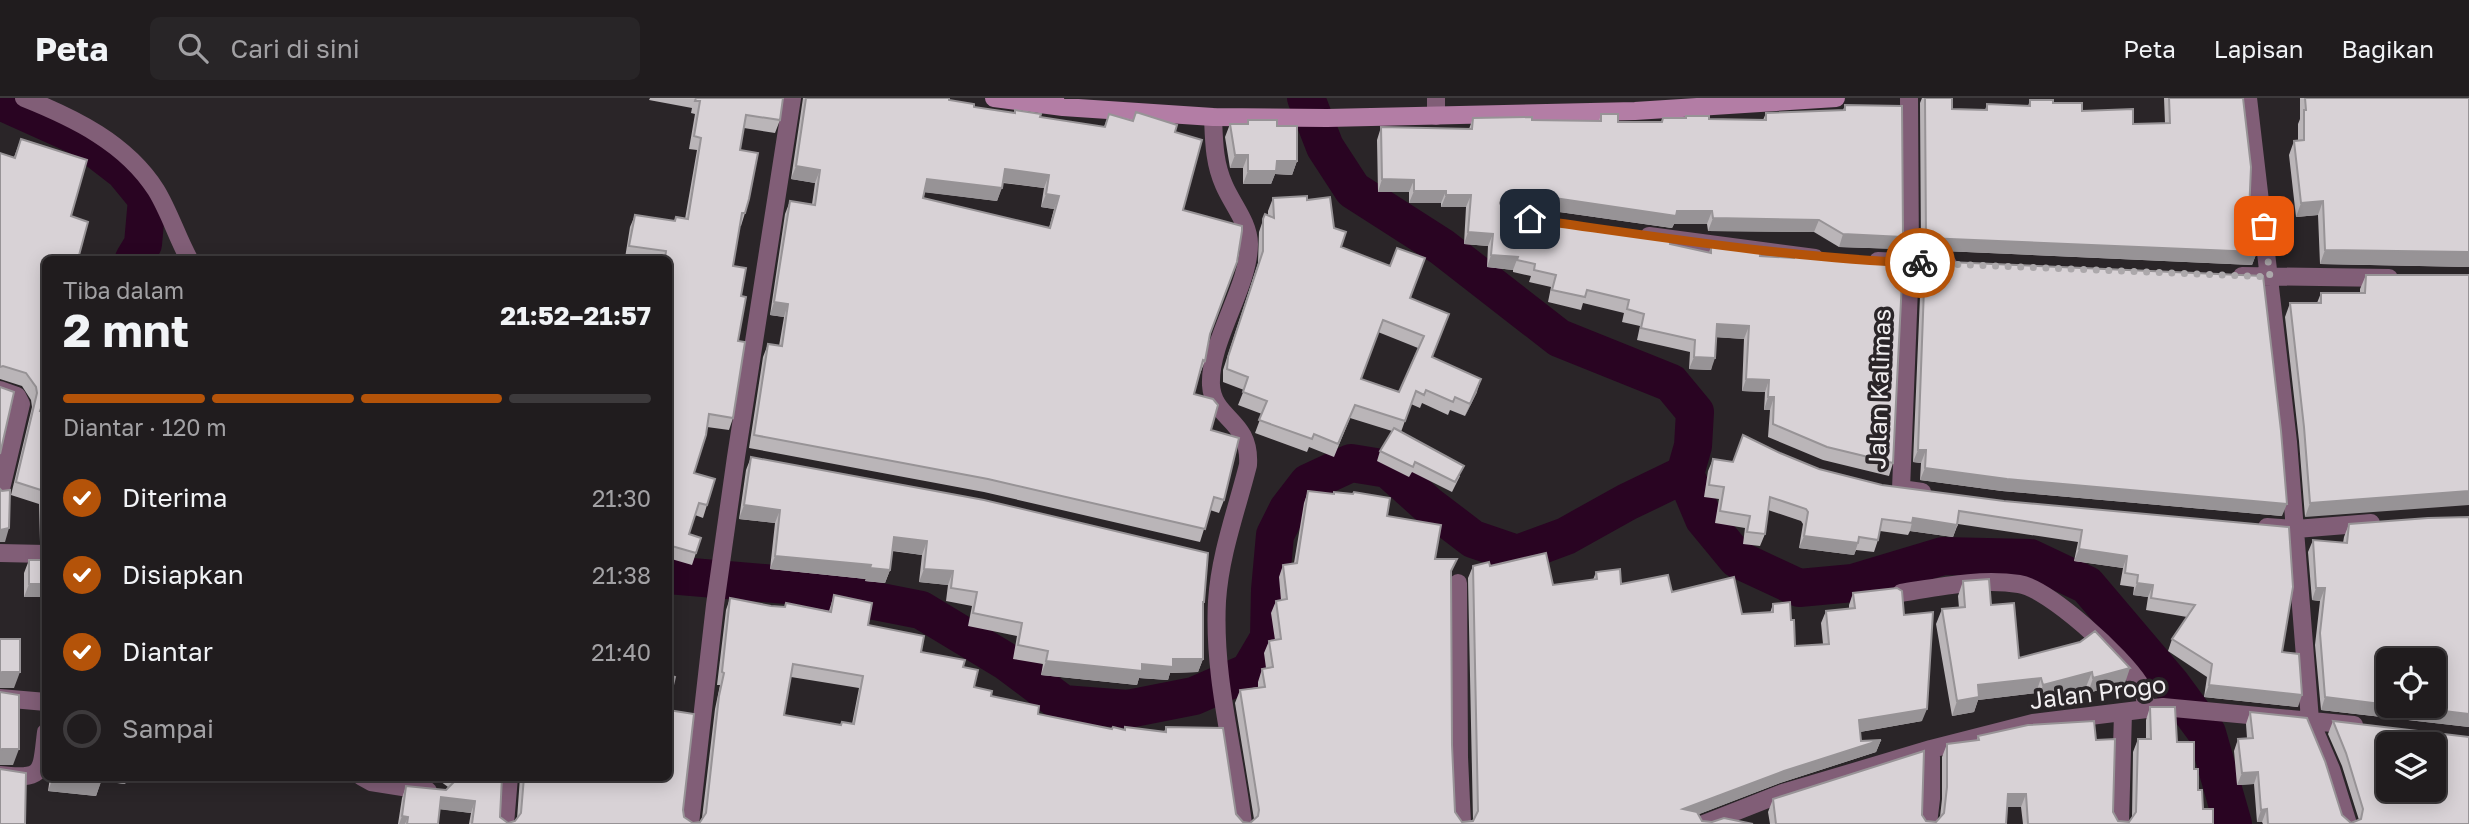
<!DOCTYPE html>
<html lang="id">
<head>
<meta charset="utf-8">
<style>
  body { margin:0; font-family:"Golos Text",sans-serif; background:#282527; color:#f1f3f6; height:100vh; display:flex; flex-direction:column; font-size:26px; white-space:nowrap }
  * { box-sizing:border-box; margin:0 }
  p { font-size:23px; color:#a2a1a4 }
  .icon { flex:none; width:38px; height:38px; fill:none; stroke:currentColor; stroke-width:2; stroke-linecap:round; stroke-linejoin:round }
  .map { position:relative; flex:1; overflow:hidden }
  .panel { position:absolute; left:42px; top:158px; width:630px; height:525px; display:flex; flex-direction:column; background:#201c1e; border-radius:10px; box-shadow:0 4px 18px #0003,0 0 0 2px #3d3a3c }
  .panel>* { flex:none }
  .tools { position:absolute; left:2376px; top:550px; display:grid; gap:14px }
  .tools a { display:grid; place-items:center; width:70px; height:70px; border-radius:10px; background:#201c1e; box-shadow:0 4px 18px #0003,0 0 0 2px #3d3a3c; font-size:35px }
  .pin { position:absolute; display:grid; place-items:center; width:60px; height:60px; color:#fff; margin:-30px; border-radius:14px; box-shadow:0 4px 10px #0006 }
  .courier { position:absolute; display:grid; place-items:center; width:70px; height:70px; margin:-35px; border:5px solid #b45309; border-radius:50%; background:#fff; color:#222; box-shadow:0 2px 9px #0007 }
  .headline em { font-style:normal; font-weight:700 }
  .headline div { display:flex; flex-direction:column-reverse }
  .headline { display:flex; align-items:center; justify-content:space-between; height:119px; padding:0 21px }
  h1 { font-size:46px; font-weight:700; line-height:52px }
  .bar { display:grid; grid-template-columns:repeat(4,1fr); gap:10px 7px; align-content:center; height:84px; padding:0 21px }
  .bar i { height:9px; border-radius:5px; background:#3d3a3c }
  .bar .active { background:#b45309 }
  .bar p { grid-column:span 4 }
  ol { padding:0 21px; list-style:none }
  li { display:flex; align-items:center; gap:21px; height:77px }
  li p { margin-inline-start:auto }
  li .icon { padding:7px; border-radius:50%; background:#b45309; color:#fff; stroke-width:4 }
  li:last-child { color:#a2a1a4 }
  li i { width:38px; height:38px; border:4px solid #3d3a3c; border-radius:50% }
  header { display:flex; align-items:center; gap:42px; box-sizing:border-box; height:98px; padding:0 35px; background:#201c1e; border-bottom:2px solid #3d3a3c }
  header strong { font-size:33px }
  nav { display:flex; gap:38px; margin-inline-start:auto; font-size:24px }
  .search { width:490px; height:63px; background:#282527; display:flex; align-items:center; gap:18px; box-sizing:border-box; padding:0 24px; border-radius:10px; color:#a2a1a4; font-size:26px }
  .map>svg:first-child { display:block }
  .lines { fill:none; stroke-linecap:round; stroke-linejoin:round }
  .river { stroke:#290422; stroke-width:38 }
  .street { stroke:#815e77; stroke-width:18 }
  .secondary { stroke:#b37da5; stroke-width:18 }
  .wall { fill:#bab5b8; fill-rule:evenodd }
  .shaded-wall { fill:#979396 }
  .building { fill:#d8d2d6; stroke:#979396; stroke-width:2; fill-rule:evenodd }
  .done { stroke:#aca8ab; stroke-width:7; stroke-dasharray:0 12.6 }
  .route { stroke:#b45309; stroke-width:9 }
  .labels { text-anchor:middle; stroke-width:7; stroke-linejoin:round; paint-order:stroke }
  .street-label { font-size:24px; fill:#f2eff1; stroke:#2a2528 }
</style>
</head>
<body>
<header>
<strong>Peta</strong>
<div class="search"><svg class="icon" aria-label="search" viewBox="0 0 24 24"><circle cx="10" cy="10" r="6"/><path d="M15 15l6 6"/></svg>Cari di sini</div>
<nav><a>Peta</a><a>Lapisan</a><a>Bagikan</a></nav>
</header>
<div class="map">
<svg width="2469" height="726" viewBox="0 0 2469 726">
  <rect width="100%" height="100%" fill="#2a2528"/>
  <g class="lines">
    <path class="river" d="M1306 0 1325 49 1353 92 1442 149 1559 240 1671 285 1695 314 1693 348 1685 376 1704 421 1737 461 1799 490 1853 485 1943 458 2030 460 2087 487 2171 586 2207 635 2233 726
      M0 3 80 39 124 73 147 101 143 146 134 161
      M668 477 799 488 921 512 1007 564 1063 606 1128 611 1194 598 1249 574 1269 540 1270 492 1275 437 1288 411 1308 385 1351 365 1388 371 1427 406 1473 441 1517 456 1566 438 1627 404 1685 376"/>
    <path class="street" d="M24 0C74 20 126 45 156 92 169 113 177 139 189 161
      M1436 0V18
      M1909 0 1910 165 1901 391 1922 394
      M2248 0 2288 344 2310 622 2331 671 2348 726
      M1213 19C1214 43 1214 65 1224 87 1232 106 1249 125 1249 146 1249 189 1209 243 1211 287 1213 322 1251 321 1248 367 1237 411 1220 456 1217 503 1213 580 1234 650 1243 726
      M1649 138 1815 160
      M1878 163 1948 166
      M2242 178 2389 180
      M0 292 17 298 21 306 0 395
      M2267 429 2296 431 2371 425
      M0 455 46 456
      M1458 485 1459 659 1462 726
      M1901 495C1939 489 1980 480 2019 486 2048 490 2123 559 2139 585 2144 592 2145 602 2147 610
      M0 600 46 604
      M0 677C45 682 41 674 46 634
      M362 679 371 684 428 693
      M505 726 509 679
      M690 726 715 507 736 359 792 0
      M1704 726 1783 695 1931 651 2033 625 2163 609 2354 627
      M1928 726 1931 701V651
      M2120 726 2123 614"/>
    <path class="secondary" d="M994 0 1063 9 1213 19 1327 20 1635 13 1836 0"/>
  </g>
  <path class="wall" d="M650 0H783L780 22 775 35 744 30 740 52 745 115 741 128H740L733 168 741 198 733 320 729 332 707 329 694 375 707 407 703 420 695 417 689 436 696 455 692 467 668 460V161H631L625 160 630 129 635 117 674 123 676 119 685 121 697 52 689 51 695 16 691 15 692 10 649 2Z
    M803 0H949V2L974 9 1104 29 1109 16 1133 22 1136 14 1175 34 1183 112 1210 236 1205 263 1200 276H1199L1194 296 1211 332 1224 402 1219 415 1210 412 1200 444 984 394 749 350 763 259 768 246 779 248 784 219 770 217 785 116 790 103 812 106 815 85 791 81ZM1003 85 1044 90 1041 109 1054 111 1049 130 923 100 925 94 997 103Z
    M1922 0H1952V11L1985 12 1987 6 2028 8 2030 2 2053 5 2133 26 2165 25 2164 0H2243L2248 138 2257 154 2252 167 1921 152 1920 5Z
    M2300 0H2469V169L2320 166 2318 117 2296 119 2289 57 2294 43 2298 42V26L2300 21Z
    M1845 7 1903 139 1899 151 1839 149 1814 134 1708 133 1707 126H1674L1672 130 1509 107 1502 109 1504 114 1510 117 1670 146 1709 155 1711 148 1760 158 1793 160 1794 156 1893 365 1889 378 1823 362 1768 339 1770 312H1764L1765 294 1742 293 1744 241 1716 239 1711 272 1689 271 1690 254 1637 242 1640 228 1622 224 1624 215 1583 205 1581 212 1548 204 1551 189 1529 184 1531 178 1513 174V172L1487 169 1488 148 1464 146 1466 109H1441V105H1409V94H1378L1377 42 1381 29 1469 31 1473 20 1532 22 1599 23 1601 16 1618 24H1661L1663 20H1685L1686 18 1709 21 1763 22 1766 15 1843 12Z
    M1248 22 1277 28 1297 63 1292 77 1275 76 1271 86H1243V70H1230L1225 39 1230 26H1247Z
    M21 41 46 161 40 313 46 315V445L40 444 39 406 11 397 32 309 31 302 22 288 0 281V55L14 59Z
    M1273 100 1307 102 1334 130 1341 149 1410 200 1432 259 1477 294 1465 318 1450 312 1448 317 1422 305 1420 310 1411 306 1401 334 1460 378 1452 394 1412 374 1409 379 1377 363 1380 353 1392 333 1350 320 1334 359 1309 349 1307 354 1255 335 1262 316 1238 307 1244 292 1223 284V272L1258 165 1259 134 1265 116 1268 118V113ZM1378 234 1418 250 1399 294 1361 281Z
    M1925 163 2282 418 2002 393 1920 382 1921 365 1913 364 1921 175Z
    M2366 177H2469L2305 419 2299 343 2285 219 2290 205H2317L2321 195H2360V191Z
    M1780 355 1819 371 1882 387 2004 403 2289 429 2282 554 2298 609 2204 599 2207 579 2168 553 2172 541 2187 519 2146 512 2148 499 2133 497 2134 489 2120 487 2123 470 2074 463 2078 444 1958 426 1953 439 1910 433 1908 437 1880 433 1878 442 1874 454 1856 452 1854 457 1799 450 1803 426 1801 423 1768 412 1765 436 1760 448 1743 446 1745 430 1715 425 1719 401 1704 399 1708 373 1713 361 1733 364Z
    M751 359 1204 504 1203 509V561L1198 574 1170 575 1168 582 1139 580 1137 587 1041 577 1043 566 1013 561 1017 538 968 528 972 508 946 503 948 487 919 484 922 457 892 453 890 472 885 485 865 483 866 481 770 471 775 425 739 421 746 372Z
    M1308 393 1387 418 1451 476 1452 647 1455 714 1462 724 1473 722 1468 480 1473 468H1490L1553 487 1593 482 1596 474 1621 486 1672 494 1742 516 1770 515 1773 506 1791 522 1795 548 1823 546 1821 525 1826 513 1849 511V507L1853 495 1904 517 1922 623 1860 634 1861 643 1881 642 1876 654 1780 685 1699 716 1702 723 1712 724 1753 726H469L471 715 440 711 438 726H398L402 700 406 688 446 692 448 689 440 683 415 679H502L500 719 508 725 515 723 517 721 520 679H668L683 712 684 719 693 725 700 724 702 720 715 611 720 587H717L726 512 730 500 771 508 785 509 786 505 829 513 834 497 868 527 921 554 963 569 974 589 991 598 1038 616 1112 631 1164 634 1166 629 1243 724 1250 725 1254 721 1235 605 1240 592 1258 589V584L1262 571 1266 570 1264 555 1269 543 1275 542 1271 515 1276 503 1281 502 1279 479 1283 467 1294 465 1304 405ZM791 579 859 590 852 626 841 627 784 617Z
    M2469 419V629L2321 612 2315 547 2320 503 2312 502 2308 454 2313 442 2343 445 2344 439 2349 426Z
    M29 462 43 499H24V475Z
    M1963 483 1991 507 2019 560 2080 544 2125 585 2088 595 2086 589 2038 602 2036 595 1978 602 1974 614 1952 618 1936 526 1942 511 1959 510 1958 498Z
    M2150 609 2177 644 2194 671 2203 711 2213 726H2023L2021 709H2007L2006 726H1770L1768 714 1773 701 1922 717 1926 723 1936 724 1940 719 1942 701V659L1947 646 1977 642 1978 638 2096 642 2113 714 2118 723 2129 724 2132 720 2133 654 2138 641H2146V622Z
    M2250 614 2342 717 2351 725 2359 722 2342 668 2328 636 2333 623 2469 726H2263L2262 724H2257L2254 686 2237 687 2234 653 2238 641 2247 640 2246 626Z
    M50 679H128L125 686 101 683 96 698 48 693Z"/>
  <path class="shaded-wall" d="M1235 57H1248L1243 70H1230Z
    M1277 63H1297L1292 77 1275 76 1271 86H1243L1248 73Z
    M796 68 820 72 815 85 791 81Z
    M1005 71 1049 77 1044 90 1000 84Z
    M927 81 1002 90 997 103 922 94Z
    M1382 81 1414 82 1409 94H1378Z
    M1414 93H1446L1441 105H1409Z
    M1513 94 1712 113 1707 126H1674L1672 130 1509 107 1499 110 1503 98Z
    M1046 96 1059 98 1054 111 1041 109Z
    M1446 97H1471L1466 109H1441Z
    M2323 103 2318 117 2296 119 2301 105Z
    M1713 120 1819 122 1814 134 1708 133Z
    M1468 134 1493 136 1488 148 1464 146Z
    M1843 136 1903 139 1899 151 1839 149Z
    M1926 140 2257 154 2252 167 1921 152Z
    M2325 152 2469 154V169L2320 166Z
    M1491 157 1518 159 1513 172 1487 169Z
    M774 204 788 206 784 219 770 217Z
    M1717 226 1749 228 1744 241 1712 239Z
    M1694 259 1715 260 1711 272 1689 271Z
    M1481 281 1477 294 1465 318 1470 306Z
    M1746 281 1769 282 1765 294 1742 293Z
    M1768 299H1774L1770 312H1764Z
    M1918 352H1926L1921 365 1913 364Z
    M1925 370 2287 406 2282 418 2002 393 1920 382Z
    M2469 393V407L2305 419 2310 405Z
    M744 407 780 412 775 425 739 421Z
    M1913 420 1957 427 1953 439 1910 433Z
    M9 430 5 444H0V432Z
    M44 431H46V445L40 444Z
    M1804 438 1858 445 1854 457 1799 450Z
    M894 439 927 443 922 457 889 452Z
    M2079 451 2127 458 2123 470 2074 463Z
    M775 458 871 467 866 481 770 471Z
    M870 470 890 472 885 485 865 483Z
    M924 471 953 473 948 487 919 484Z
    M2137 485 2153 487 2148 499 2133 497Z
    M29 486H46V494L43 499H24Z
    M2316 490H2325L2320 503 2312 502Z
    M1173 561H1203L1198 574 1170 575 1168 582 1139 580 1137 587 1041 577 1046 563 1142 566Z
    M2130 570 2125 585 2088 595 2093 580Z
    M2 574H20L14 590H0V575Z
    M2092 574 2086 589 2038 602 2043 587Z
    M2041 580 2036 595 1978 602 1974 614 1952 618 1957 603 1978 587Z
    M2209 587 2302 597 2298 609 2204 599Z
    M2325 599 2469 616V629L2321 612Z
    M1927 611 1922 623 1854 635 1859 622Z
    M1881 642 1876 654 1780 685 1679 724 1683 711 1784 673Z
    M2 651H19L13 667H0V652Z
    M2258 674 2254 686 2237 687 2242 675Z
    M53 679H62L101 684 96 698 48 693Z
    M99 679H128L125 686 98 682Z
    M2008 696H2026L2021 709H2004Z
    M441 699 475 703 471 715 437 711Z
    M2267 711 2262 724H2257L2261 712Z
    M402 718 408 719 405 726H399Z"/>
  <path class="building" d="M696 0H783L780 22 746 17 740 52 758 55 749 101 745 115H742L733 168 746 170 741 198 746 199 738 243 745 244 733 320 709 316 706 337 694 375 715 381 707 407 699 405 689 436 701 440 696 455 668 447V161H665L666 153 629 148 635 117 675 123 676 119 688 121 701 40 694 38 700 3H695Z
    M806 0H949V2L974 6V9L1015 15V12L1041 16 1040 19 1105 29 1109 16 1133 23 1136 14 1177 27 1175 34 1202 42 1183 112 1242 128V133L1237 164 1210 236 1205 263 1203 262 1194 296 1213 301 1218 307 1211 332 1239 340 1224 402 1214 399 1205 431 988 381 754 337 768 246 782 248 788 206 774 204 790 103 815 107 820 72 796 68ZM1005 71 1049 77 1046 96 1059 98 1050 130 923 100 927 81 1002 90Z
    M1925 0H1952V11L1987 12V6L2030 8V2H2053V5H2082V13L2133 11V26L2170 25 2169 0H2243L2251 69 2248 138 2258 139 2257 154 1926 140Z
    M2305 0H2469V154L2325 152 2323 103 2301 105 2294 43 2304 42V12H2306Z
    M1845 7 1902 8 1903 139 1843 136 1819 122 1713 120 1712 113H1677L1676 118 1513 94 1503 98 1500 105 1504 114 1510 117 1671 140 1670 146 1711 155V148L1761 152 1760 158 1794 160V156L1903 162 1893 365 1827 349 1773 326 1774 299H1768L1769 282 1746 281 1749 228 1717 226 1715 260 1694 259 1695 242 1641 230 1644 216 1627 211 1629 202 1587 192 1585 199 1552 192 1556 177 1534 172 1535 166 1517 162 1518 159 1491 157 1493 136 1468 134 1471 97H1446V93H1414V82L1382 81 1381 29 1472 31 1473 20 1532 19V22L1601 23V16H1618V24H1662L1663 20H1686V18H1709V21L1766 22V15L1845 12Z
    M1248 22H1277V28H1297V63H1277L1276 73H1248V57H1235L1230 26H1248Z
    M21 41 87 62 71 118 88 124 78 161H46V296L40 313 46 315V431H44V393L16 384 37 295 36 289 26 275 3 268 0 269V55L15 60Z
    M1307 98V102L1330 99 1334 130 1346 134 1341 149 1390 168 1397 150 1425 160 1410 200 1449 216 1432 259 1481 281 1470 306 1455 299 1453 304 1426 292 1424 297 1416 293 1405 323 1355 307 1338 346 1314 336 1312 341 1259 322 1267 303 1243 294 1248 279 1227 271 1228 259 1263 153V121L1265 116 1274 120 1273 100ZM1383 222 1424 238 1399 294 1361 281Z
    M1925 163 2263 178 2281 333 2287 406 2007 381 1925 370 1926 352H1918Z
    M2366 177H2469V393L2310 405 2304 329 2290 205H2321V195H2365Z
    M0 289 14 294 0 356Z
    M1394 330 1464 368 1455 384 1415 364 1413 369 1380 353Z
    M1743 337 1780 355 1819 371 1882 387 2004 403 2289 429 2293 489 2282 554 2299 556 2302 597 2209 587 2212 566 2172 541 2195 507 2151 500 2153 487 2137 485 2138 477 2125 475 2127 458 2079 451 2082 432 1959 413 1957 427 1913 420 1912 425 1882 421 1878 442 1859 439 1858 445 1804 438 1808 414 1806 411 1770 399 1765 436 1747 434 1750 418 1720 413 1724 389 1709 387 1713 361 1733 364Z
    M751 359 984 402 1208 455 1204 504H1203V561H1173V569L1142 566V573L1046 563 1048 553 1018 547 1022 525 973 515 977 494 951 490 953 473 924 471 927 443 894 439 890 472 870 470 871 467 775 458 780 412 744 407Z
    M0 391 2 393 10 392 9 430 0 432Z
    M1308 393 1334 396V394L1353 396 1354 394 1390 400 1387 418 1441 427 1435 461H1457L1451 473 1452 647 1455 714 1462 724 1473 723 1478 713 1473 468 1489 464 1490 468 1546 455 1553 487 1597 481 1596 474 1620 471 1621 486 1668 477 1672 494 1734 479 1742 516 1773 514V506L1790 504 1791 522H1794L1795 548 1829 546 1826 513 1855 510 1853 495 1897 490 1902 493 1904 517 1933 514 1927 611 1859 622 1861 643 1881 642 1784 673 1683 711 1697 714 1702 723 1712 724 1724 720 1753 726H472L475 703 441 699 438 726H407L408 719 402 718 406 688 446 692 454 684 453 679H502L500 719 508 725 515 723 521 715 524 679H668V612L694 616 683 712 684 719 693 725 700 724 706 715 719 598 724 575 722 574 730 500 771 508 785 509 786 505 831 514 834 497 872 505 868 527 924 538 921 554 965 562 963 569 978 572 974 589 992 593 991 598 1039 608 1038 616 1112 631 1113 629 1125 632V629L1166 634V629L1223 630 1236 716 1243 724 1250 725 1258 718 1259 712 1240 592 1265 589 1262 571 1273 569 1269 543 1281 541 1276 503 1287 501 1283 467 1297 465ZM793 566 863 578 854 626 842 624 841 627 784 617Z
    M2469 419V616L2394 607H2434V562H2389V607L2325 599 2320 535 2325 490H2316L2313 442 2347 445 2349 426 2428 420Z
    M29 462H46V486H29Z
    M1989 481 1991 507 2014 505 2019 560 2080 544 2095 533 2130 570 2093 580 2092 574 2043 587 2041 580 1978 587 1979 599 1957 603 1942 511 1965 509 1963 483Z
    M0 541H20V574H2L0 575Z
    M668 577 675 579 668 608Z
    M0 594 19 597V651H2L0 652Z
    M2150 609H2175L2177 644H2194V671H2198V692H2202L2203 711H2213V726H2028L2026 696H2008L2006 726H1776L1773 701 1924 653 1922 717 1926 723 1936 724 1944 715 1947 689V646L1979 642 1978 638 2028 627 2094 623 2096 642 2115 641 2113 714 2118 723 2129 724 2136 714 2138 641H2151Z
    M2250 614 2307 620 2325 663 2342 717 2351 725 2361 721 2363 711 2346 655 2333 623 2469 639V726H2268L2267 711 2261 712 2258 674 2242 675 2238 641 2253 640ZM2389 646H2434V691H2389Z
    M0 671 26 675 25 726H0Z
    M62 679H102L101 684Z"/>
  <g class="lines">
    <path class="done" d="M1920 165 2270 179 2264 128"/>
    <path class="route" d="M1530 121C1660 139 1789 160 1920 165"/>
  </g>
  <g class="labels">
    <g class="street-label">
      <text transform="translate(1880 291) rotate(-88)" y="8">Jalan Kalimas</text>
      <text transform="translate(2098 595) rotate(-7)" y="8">Jalan Progo</text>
    </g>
  </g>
</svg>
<div class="tools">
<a><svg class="icon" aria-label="locate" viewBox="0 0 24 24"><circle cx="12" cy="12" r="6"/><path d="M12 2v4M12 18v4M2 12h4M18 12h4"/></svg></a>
<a><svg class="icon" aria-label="layers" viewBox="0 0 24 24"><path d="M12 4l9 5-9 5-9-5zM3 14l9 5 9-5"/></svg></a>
</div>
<div class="pin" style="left:2264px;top:128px;background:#ea580c"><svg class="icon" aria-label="bag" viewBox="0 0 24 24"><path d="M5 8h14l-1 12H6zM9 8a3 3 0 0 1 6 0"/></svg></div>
<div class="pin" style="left:1530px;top:121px;background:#1f2937"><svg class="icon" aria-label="home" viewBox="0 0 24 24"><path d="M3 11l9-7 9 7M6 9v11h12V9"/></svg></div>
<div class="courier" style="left:1920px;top:165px"><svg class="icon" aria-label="bike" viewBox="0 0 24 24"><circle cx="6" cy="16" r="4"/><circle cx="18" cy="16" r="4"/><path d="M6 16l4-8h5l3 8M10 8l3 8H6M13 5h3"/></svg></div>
<section class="panel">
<div class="headline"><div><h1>2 mnt</h1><p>Tiba dalam</p></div><em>21:52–21:57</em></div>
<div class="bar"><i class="active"></i><i class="active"></i><i class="active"></i><i></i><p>Diantar · 120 m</p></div>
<ol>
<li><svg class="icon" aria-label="check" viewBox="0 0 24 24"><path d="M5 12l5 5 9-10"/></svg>Diterima<p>21:30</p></li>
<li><svg class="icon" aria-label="check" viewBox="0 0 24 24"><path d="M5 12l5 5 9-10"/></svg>Disiapkan<p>21:38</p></li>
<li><svg class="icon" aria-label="check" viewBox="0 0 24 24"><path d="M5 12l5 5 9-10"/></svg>Diantar<p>21:40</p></li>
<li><i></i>Sampai</li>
</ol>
</section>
</div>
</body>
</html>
